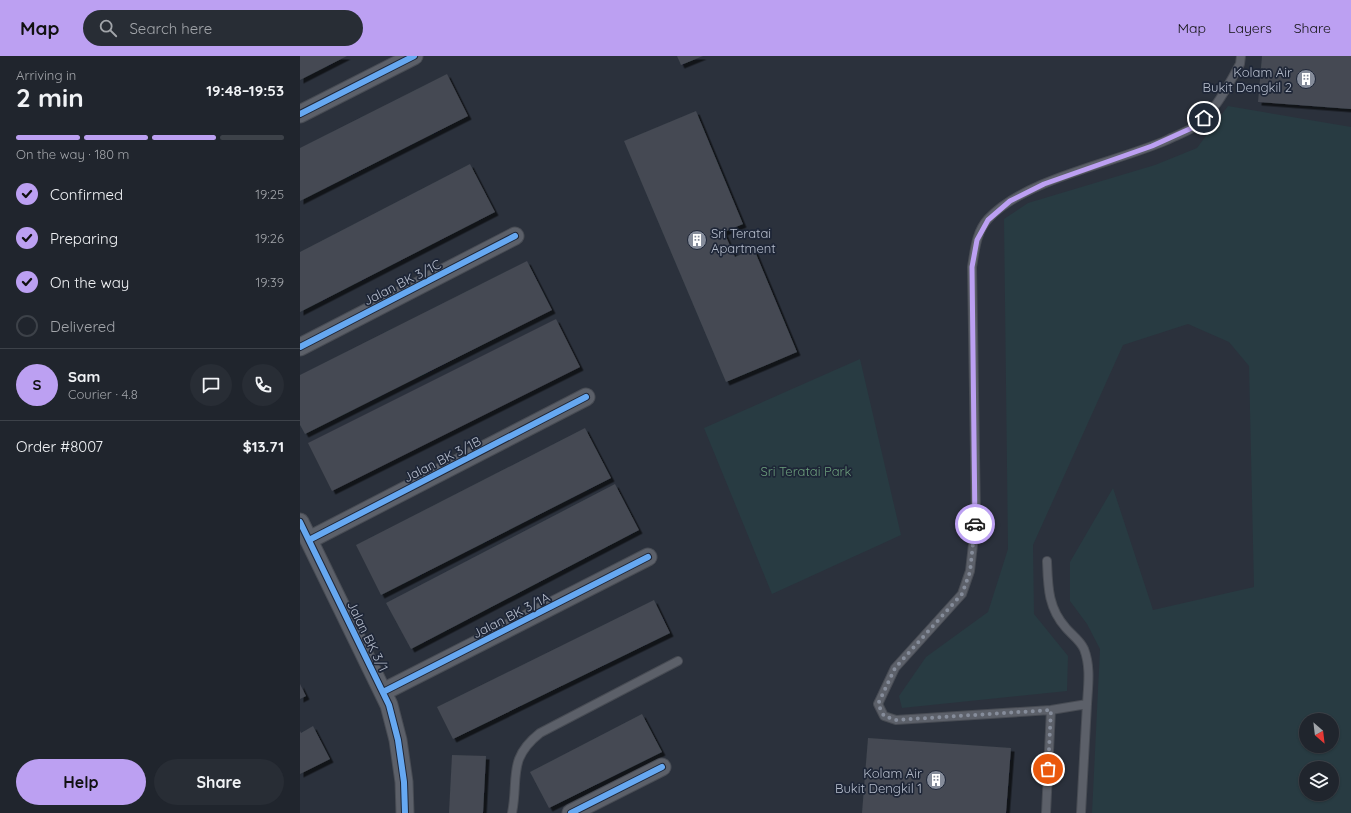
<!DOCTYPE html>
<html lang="en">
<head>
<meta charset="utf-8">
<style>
  body { margin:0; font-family:Quicksand,sans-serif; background:#282d35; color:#f1f3f6; height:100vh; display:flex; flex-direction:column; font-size:15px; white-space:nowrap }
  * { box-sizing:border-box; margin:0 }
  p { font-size:13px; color:#a2a5aa }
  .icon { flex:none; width:22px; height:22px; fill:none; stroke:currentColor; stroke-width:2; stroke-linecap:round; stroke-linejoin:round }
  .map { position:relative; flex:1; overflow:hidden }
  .side { display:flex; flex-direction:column; background:#20252d; width:300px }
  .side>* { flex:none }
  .needle { width:26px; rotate:152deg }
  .controls { position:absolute; left:999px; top:657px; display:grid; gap:8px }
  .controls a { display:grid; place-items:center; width:40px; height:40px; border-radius:50%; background:#20252d; box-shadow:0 1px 3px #0004,0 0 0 1px #3d4249; font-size:20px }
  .pin { position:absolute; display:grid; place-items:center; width:34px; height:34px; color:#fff; margin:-17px; border:2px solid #fff; border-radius:50%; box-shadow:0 1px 4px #0007 }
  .courier { position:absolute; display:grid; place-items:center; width:40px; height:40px; margin:-20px; border:3px solid #bca0f2; border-radius:50%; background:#fff; color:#222; box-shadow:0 1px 5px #0007 }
  .overview em { font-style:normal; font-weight:700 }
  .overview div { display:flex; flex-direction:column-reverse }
  .overview { display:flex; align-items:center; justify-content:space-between; height:68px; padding:0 16px }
  h1 { font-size:26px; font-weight:700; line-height:30px }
  .bar { display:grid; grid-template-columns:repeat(4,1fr); gap:6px 4px; align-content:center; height:48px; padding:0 16px }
  .bar i { height:5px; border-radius:3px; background:#3d4249 }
  .bar .active { background:#bca0f2 }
  .bar p { grid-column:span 4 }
  .line { display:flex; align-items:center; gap:10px; padding:0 16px; border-top:1px solid #3d4249 }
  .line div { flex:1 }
  .round { display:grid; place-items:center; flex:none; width:42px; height:42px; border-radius:21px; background:#282d35 }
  ol { padding:0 16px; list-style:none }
  li { display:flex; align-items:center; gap:12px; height:44px }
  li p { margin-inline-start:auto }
  li .icon { padding:4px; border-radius:50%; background:#bca0f2; color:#111; stroke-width:4 }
  li:last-child { color:#a2a5aa }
  li i { width:22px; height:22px; border:2px solid #3d4249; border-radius:50% }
  .primary-button { display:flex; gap:8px; margin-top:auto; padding:8px 16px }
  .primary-button a { flex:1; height:46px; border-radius:24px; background:#bca0f2; color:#111; font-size:16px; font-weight:700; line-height:46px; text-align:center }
  .primary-button a+a { background:#282d35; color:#f1f3f6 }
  header { display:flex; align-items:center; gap:24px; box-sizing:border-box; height:56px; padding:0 20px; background:#bca0f2; color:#111 }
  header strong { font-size:19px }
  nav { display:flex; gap:22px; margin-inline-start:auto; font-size:14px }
  .search { width:280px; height:36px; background:#282d35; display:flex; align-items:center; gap:10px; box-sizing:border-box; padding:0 14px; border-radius:22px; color:#a2a5aa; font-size:15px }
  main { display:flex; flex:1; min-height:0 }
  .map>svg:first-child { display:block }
  .green { fill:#283b42; fill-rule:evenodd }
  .building { fill:#444952; filter:url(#shadow) }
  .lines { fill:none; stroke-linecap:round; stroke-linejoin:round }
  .service-casing { stroke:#484c54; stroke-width:10 }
  .minor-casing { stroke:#484c54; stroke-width:19 }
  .service { stroke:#5c6069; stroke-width:8 }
  .minor { stroke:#5c6069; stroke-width:17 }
  .cycleway-casing { stroke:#1e2637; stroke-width:8 }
  .cycleway { stroke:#66a8f1; stroke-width:6 }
  .done { stroke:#858c9a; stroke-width:4; stroke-dasharray:0 7.2 }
  .route { stroke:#bca0f2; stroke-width:5 }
  .labels { text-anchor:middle; stroke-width:3.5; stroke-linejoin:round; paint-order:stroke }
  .poi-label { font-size:13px; fill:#b6bdcc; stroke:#1e2637; text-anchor:end }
  .street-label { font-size:13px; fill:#b6bdcc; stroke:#1e2637 }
  .park-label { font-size:13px; fill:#6c9e7c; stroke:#1e2637 }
</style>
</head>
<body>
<header>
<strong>Map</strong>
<div class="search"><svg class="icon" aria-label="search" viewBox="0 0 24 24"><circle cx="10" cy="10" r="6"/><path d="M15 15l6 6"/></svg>Search here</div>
<nav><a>Map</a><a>Layers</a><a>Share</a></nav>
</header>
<main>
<section class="side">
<div class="overview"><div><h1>2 min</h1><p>Arriving in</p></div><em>19:48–19:53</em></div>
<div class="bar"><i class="active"></i><i class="active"></i><i class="active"></i><i></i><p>On the way · 180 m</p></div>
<ol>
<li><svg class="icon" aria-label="check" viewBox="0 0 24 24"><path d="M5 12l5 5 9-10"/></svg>Confirmed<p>19:25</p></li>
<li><svg class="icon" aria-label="check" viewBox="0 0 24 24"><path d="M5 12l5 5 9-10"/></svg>Preparing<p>19:26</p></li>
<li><svg class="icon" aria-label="check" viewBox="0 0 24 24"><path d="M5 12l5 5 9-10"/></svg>On the way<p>19:39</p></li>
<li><i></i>Delivered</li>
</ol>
<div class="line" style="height:72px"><b class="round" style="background:#bca0f2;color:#111">S</b><div><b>Sam</b><p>Courier · 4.8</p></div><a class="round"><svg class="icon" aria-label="chat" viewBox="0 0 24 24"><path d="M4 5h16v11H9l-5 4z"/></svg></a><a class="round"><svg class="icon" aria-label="phone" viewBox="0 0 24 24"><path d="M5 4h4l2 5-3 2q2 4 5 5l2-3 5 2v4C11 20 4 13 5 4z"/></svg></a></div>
<div class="line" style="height:52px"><div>Order #8007</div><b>$13.71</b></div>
<div class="primary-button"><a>Help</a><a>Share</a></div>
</section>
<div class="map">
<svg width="1051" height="757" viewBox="0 0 1051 757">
  <defs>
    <filter id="shadow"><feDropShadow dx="3.5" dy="3.5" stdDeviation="0" flood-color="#0009"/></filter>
  </defs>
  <rect width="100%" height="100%" fill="#2b313c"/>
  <path class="green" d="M928 50 1051 71V757H792L800 593 787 568 770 545V506L813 432 853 554 954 531 949 310 929 286 888 268 823 289 733 489 734 558 768 600 767 635 602 652 599 640 626 601 688 556 708 493 704 163 728 147 855 109 897 92ZM1006 664H1032V690H1006ZM1006 712H1032V738H1006Z
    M560 303 601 479 472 538 404 372Z"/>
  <path class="building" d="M0 0H47L0 24Z
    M377 0H403L381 9Z
    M962 0H1051V53L958 46Z
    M147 18 168 60 0 145V92Z
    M396 55 443 168 424 176 435 201 454 193 497 296 426 326 324 85Z
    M170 108 195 156 0 256V196Z
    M227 205 252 254 5 378 0 369V319Z
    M256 263 280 311 32 435 8 387Z
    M285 372 311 422 81 539 56 489Z
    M315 428 339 474 111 593 86 547Z
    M354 544 370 577 153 683 137 651Z
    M0 628 6 640 0 643Z
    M342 658 362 696 249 752 230 716Z
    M13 670 30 703 0 718V675L1 677Z
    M568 682 711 692 706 757H562Z
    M152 699 186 700 183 757H149Z"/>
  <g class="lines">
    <g class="service-casing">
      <path id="service" d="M747 505C748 531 748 552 766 572 772 579 780 584 784 593 791 611 788 630 787 648
        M212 757C219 722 207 703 240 677L378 605
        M746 757 751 654
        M781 757 787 648 751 654 596 664 584 660 578 648 595 612 662 538 670 515 676 462 672 211C675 194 676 176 688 163 726 122 815 107 867 84 875 80 886 76 894 71 916 55 927 31 940 8L941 0"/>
    </g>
    <g class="minor-casing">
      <path id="minor" d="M0 58 114 0
        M0 291 215 180
        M0 466 89 649 98 684 104 726 105 757
        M9 484 286 341
        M83 636 348 501
        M271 757 362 711"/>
    </g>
    <use href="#service" class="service"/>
    <use href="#minor" class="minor"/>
    <g class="cycleway-casing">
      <path id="cycleway" d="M0 58 114 0
        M0 291 215 180
        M0 466 89 649 98 684 104 726 105 757
        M9 484 286 341
        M83 636 348 501
        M271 757 362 711"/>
    </g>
    <use href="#cycleway" class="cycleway"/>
  </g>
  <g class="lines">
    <path class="done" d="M675 468 670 516 662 538 595 612 578 648 584 660 596 664 751 654 748 713"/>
    <path class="route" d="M675 468 672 211 677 184 688 164 710 145 744 128 852 90 894 71 904 62"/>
  </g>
  <defs>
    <g id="building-disc" transform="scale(1)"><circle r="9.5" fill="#858c9a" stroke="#1e2637"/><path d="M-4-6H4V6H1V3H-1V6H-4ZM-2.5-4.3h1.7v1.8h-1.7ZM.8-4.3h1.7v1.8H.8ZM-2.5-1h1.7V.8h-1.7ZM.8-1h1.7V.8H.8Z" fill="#fff"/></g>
  </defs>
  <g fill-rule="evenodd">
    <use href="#building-disc" x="1006" y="23"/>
    <use href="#building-disc" x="397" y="184"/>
    <use href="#building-disc" x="636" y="724"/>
  </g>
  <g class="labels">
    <g class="poi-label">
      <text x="992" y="21">Kolam Air<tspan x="992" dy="15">Bukit Dengkil 2</tspan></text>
      <text x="411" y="182" text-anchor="start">Sri Teratai<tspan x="411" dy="15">Apartment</tspan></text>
      <text x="622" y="722">Kolam Air<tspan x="622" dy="15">Bukit Dengkil 1</tspan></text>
    </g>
    <g class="street-label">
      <text transform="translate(102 226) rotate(-27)" y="5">Jalan BK 3/1C</text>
      <text transform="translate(142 403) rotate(-27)" y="5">Jalan BK 3/1B</text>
      <text transform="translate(211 559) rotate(-27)" y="5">Jalan BK 3/1A</text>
      <text transform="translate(68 580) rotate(64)" y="5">Jalan BK 3/1</text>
    </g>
    <g class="park-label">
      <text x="506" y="420">Sri Teratai Park</text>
    </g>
  </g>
</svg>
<div class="controls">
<a><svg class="needle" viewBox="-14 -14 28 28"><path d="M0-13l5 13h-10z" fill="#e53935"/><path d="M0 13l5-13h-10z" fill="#a2a5aa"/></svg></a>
<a><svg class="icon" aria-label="layers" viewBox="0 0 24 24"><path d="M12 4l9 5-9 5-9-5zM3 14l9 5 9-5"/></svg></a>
</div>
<div class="pin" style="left:748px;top:713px;background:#ea580c"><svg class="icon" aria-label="bag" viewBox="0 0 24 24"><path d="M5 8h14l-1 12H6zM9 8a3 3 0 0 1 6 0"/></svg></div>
<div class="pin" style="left:904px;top:62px;background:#1f2937"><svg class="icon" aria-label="home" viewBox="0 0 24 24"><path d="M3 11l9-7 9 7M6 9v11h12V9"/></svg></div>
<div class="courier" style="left:675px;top:468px"><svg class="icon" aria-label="car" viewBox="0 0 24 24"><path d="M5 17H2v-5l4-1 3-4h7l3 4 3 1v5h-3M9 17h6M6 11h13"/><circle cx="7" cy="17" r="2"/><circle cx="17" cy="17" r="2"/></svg></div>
</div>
</main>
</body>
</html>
